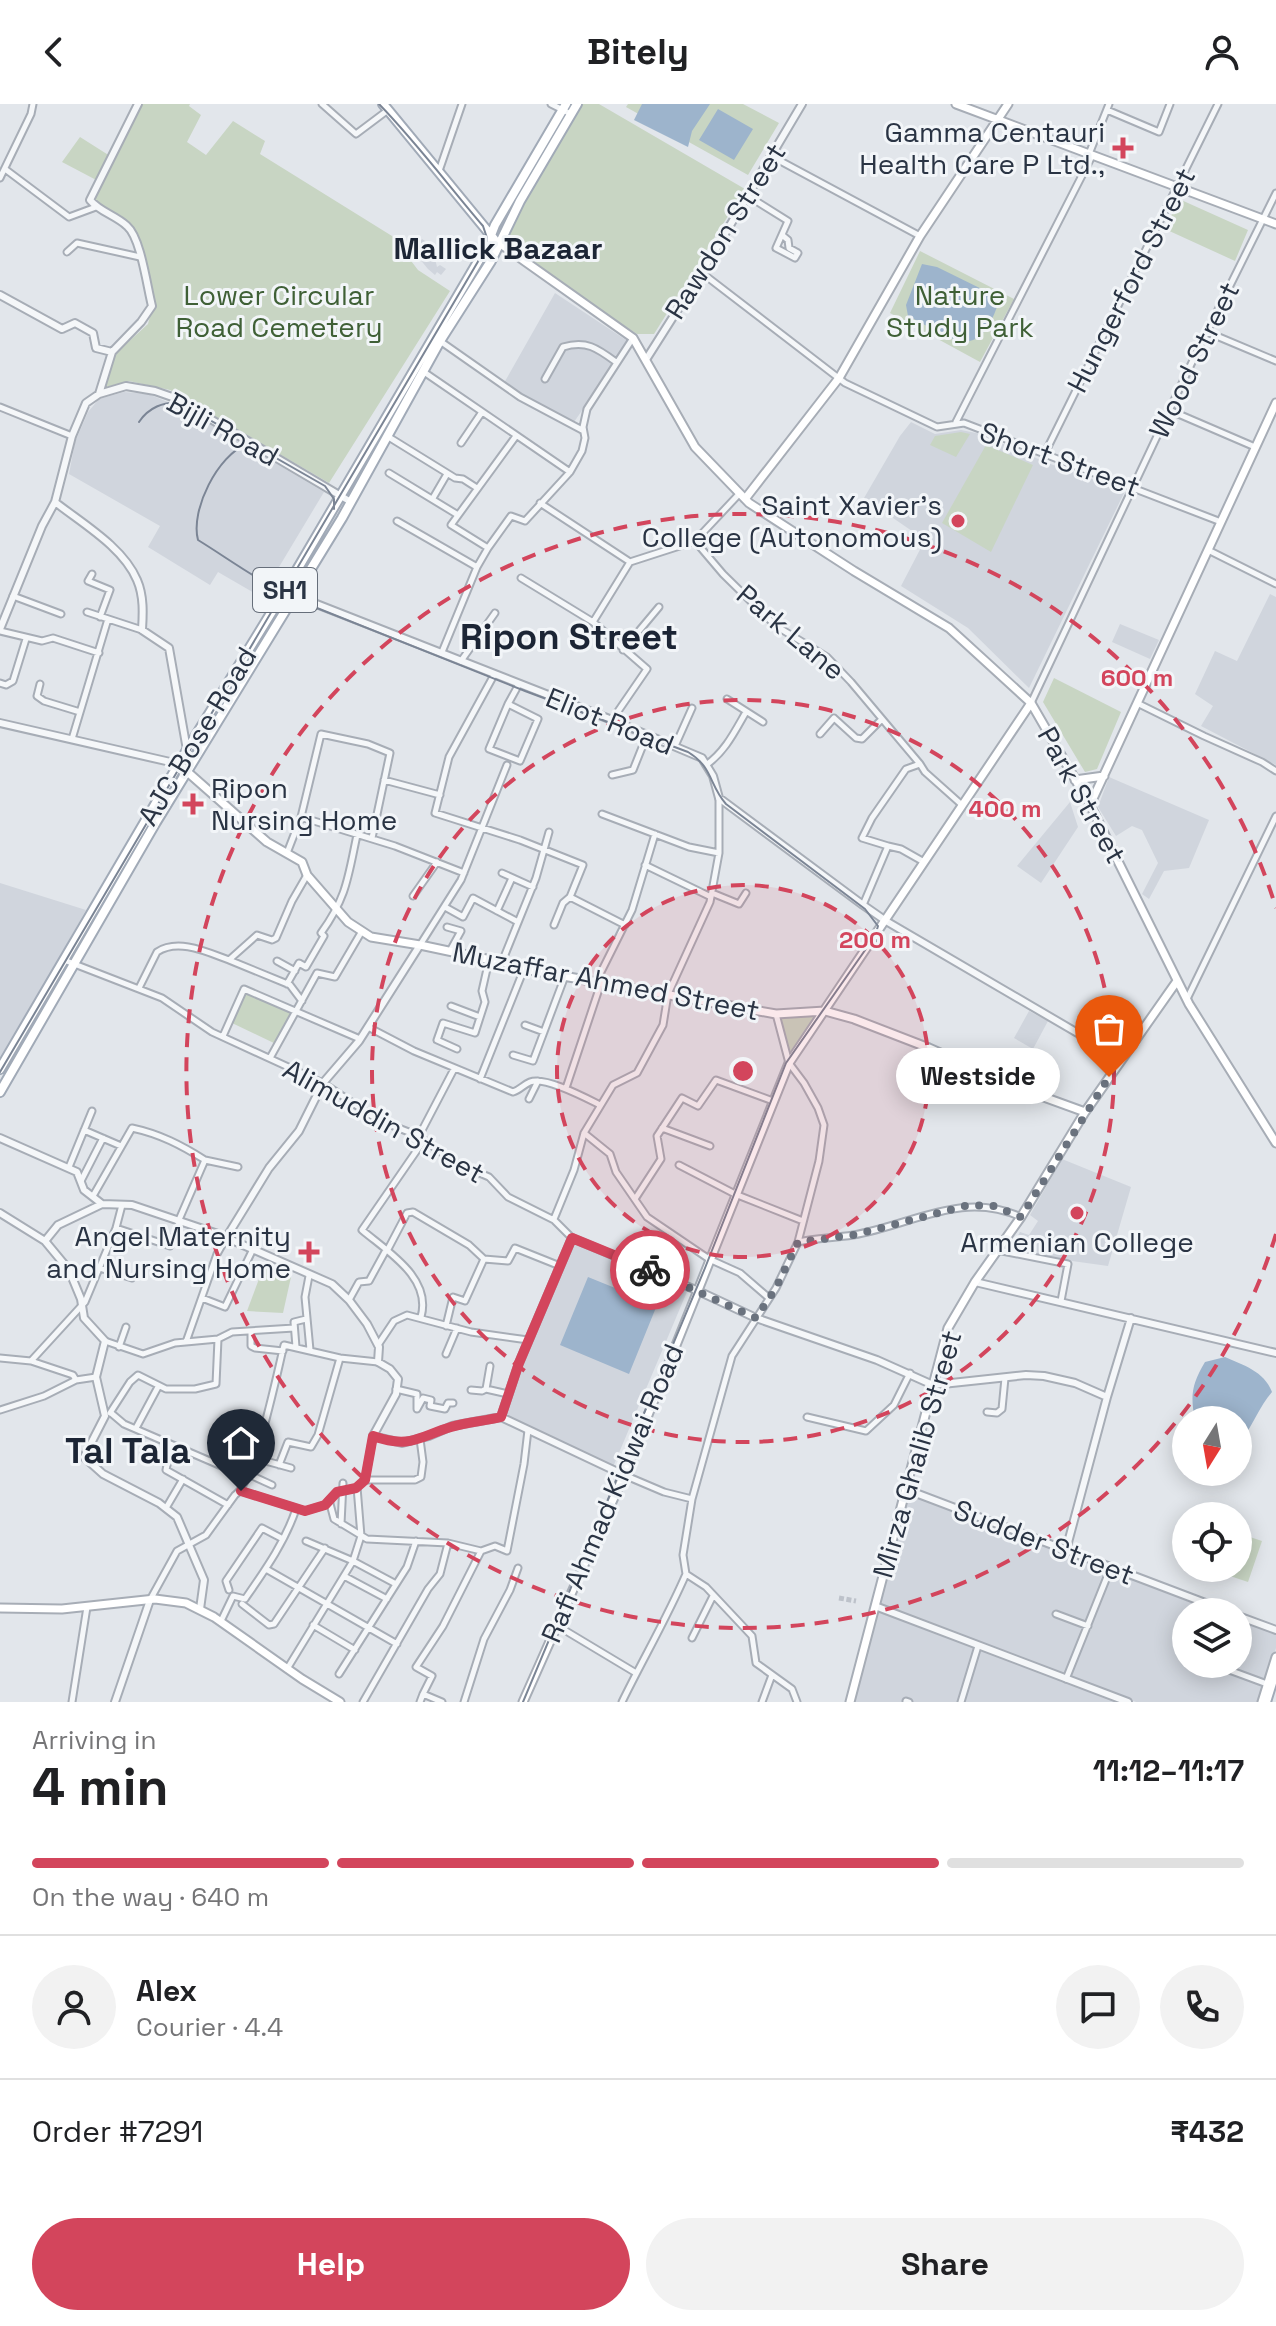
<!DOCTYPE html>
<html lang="en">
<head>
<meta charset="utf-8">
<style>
  body { margin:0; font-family:"Space Grotesk",sans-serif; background:#f2f2f2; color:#202124; height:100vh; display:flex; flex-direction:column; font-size:30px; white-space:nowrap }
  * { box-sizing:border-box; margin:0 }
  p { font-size:26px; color:#757577 }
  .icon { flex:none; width:44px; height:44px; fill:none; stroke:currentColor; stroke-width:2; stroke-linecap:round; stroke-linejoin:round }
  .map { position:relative; height:1598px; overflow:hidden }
  .panel { display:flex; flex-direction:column; background:#fff; flex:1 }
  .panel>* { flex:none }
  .needle { width:52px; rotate:191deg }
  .controls { position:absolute; left:1172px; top:1302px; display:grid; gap:16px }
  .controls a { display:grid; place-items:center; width:80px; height:80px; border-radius:50%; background:#fff; box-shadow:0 4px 20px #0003; font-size:40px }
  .pin { position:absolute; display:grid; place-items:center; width:68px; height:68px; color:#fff; margin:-82px -34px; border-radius:50% 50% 50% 0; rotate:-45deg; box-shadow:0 0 8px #0007 }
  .pin .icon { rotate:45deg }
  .courier { position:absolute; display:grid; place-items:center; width:80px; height:80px; margin:-40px; border:6px solid #d3455c; border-radius:50%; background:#fff; color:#222; box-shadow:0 2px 10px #0007 }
  .bubble { position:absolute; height:56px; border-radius:28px; background:#fff; box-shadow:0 4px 20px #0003; font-size:26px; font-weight:600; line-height:56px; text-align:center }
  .summary em { font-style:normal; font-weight:600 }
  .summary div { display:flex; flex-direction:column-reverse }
  .summary { display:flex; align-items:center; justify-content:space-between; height:136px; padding:0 32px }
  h1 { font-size:52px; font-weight:600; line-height:60px }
  .bar { display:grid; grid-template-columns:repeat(4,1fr); gap:12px 8px; align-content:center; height:96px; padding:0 32px }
  .bar i { height:10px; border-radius:6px; background:#e0e0e0 }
  .bar .current { background:#d3455c }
  .bar p { grid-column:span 4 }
  .line { display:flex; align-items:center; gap:20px; padding:0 32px; border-top:2px solid #e0e0e0 }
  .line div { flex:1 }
  .round { display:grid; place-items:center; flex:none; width:84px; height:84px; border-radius:42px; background:#f2f2f2 }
  .primary-button { display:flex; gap:16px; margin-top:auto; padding:16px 32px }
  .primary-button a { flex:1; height:92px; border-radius:48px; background:#d3455c; color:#fff; font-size:32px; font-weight:600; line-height:92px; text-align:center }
  .primary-button a+a { background:#f2f2f2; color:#202124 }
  header { display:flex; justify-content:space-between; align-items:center; height:104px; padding:0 32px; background:#fff; font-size:36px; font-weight:600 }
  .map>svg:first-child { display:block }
  .built { fill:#d0d5dd }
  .green { fill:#c8d5c3 }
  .water { fill:#9db4cc }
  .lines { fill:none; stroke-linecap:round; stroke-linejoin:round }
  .minor-tunnel { stroke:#bdc2ca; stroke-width:5; stroke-dasharray:5 2.5; stroke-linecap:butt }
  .minor-casing { stroke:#a7adb6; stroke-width:9 }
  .tertiary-casing { stroke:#a7adb6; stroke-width:10 }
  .secondary-casing { stroke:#a7adb6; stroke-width:11 }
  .primary-casing { stroke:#a1aab7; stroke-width:12 }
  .minor { stroke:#f5f7f9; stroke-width:5 }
  .tertiary { stroke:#f5f7f9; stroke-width:6 }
  .secondary { stroke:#fff; stroke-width:7 }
  .primary { stroke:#fff; stroke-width:8 }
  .tram { stroke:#7b8595; stroke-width:2 }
  .done { stroke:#6a727e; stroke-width:8; stroke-dasharray:0 14.4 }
  .route { stroke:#d3455c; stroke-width:10 }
  .ring { fill:none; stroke:#d3455c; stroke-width:4; stroke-dasharray:14 10 }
  .poi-dot { fill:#d3455c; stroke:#f2f5f8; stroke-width:3 }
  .labels { text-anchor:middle; stroke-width:6; stroke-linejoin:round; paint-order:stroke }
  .shield { fill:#f2f5f8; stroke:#666e7a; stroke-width:2 }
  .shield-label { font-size:26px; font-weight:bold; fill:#2a3444 }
  .poi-label { font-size:28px; fill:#2a3444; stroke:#f2f5f8; text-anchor:end }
  .street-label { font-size:28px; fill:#2a3444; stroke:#f2f5f8 }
  .park-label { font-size:28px; fill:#3f6036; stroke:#f2f5f8 }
  .neighbourhood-label { font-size:30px; font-weight:bold; fill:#1c2535; stroke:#f2f5f8 }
  .district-label { font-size:36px; font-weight:bold; fill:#1c2535; stroke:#f2f5f8 }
  .centre { fill:#d3455c; stroke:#f2f5f8; stroke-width:4 }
  .ring-label { font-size:24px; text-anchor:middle; font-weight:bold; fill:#d3455c; stroke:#f2f5f8; stroke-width:6; stroke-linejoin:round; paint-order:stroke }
</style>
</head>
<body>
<header><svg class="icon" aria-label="back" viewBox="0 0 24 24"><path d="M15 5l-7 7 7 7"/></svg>Bitely<svg class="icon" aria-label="person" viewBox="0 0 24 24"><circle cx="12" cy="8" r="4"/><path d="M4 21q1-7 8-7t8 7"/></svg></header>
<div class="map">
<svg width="1276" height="1598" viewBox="0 0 1276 1598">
  <rect width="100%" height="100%" fill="#e2e6eb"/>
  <path class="built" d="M422 135 442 148 435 155 437 163 440 161 446 165 441 171 437 168 435 171 428 165 414 148Z
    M555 189 629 238 572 321 504 279Z
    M124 288 148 290 183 304 324 388 261 493 218 468 210 481 148 443 160 422 69 370 75 338 88 308 99 295Z
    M911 318 935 330 961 326 981 330 1045 358 1125 387 1029 584 968 524 901 482 925 436 864 394 900 332Z
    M1270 490 1276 493V661L1201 622 1213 602 1195 590 1215 547 1237 557Z
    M1120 520 1159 536 1150 555 1112 538Z
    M1109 673 1209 716 1189 764 1164 767 1149 795 1142 790 1158 759 1142 726 1132 722 1116 732 1098 703Z
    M1070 698 1078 723 1041 779 1017 762Z
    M0 779 86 806 0 958Z
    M1029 907 1048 917 1033 945 1014 934Z
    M1062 1055 1131 1083 1108 1162 1036 1152 1032 1140 1016 1135 1020 1128 1029 1131 1038 1117 1030 1111Z
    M575 1139 689 1183 613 1363 504 1312 521 1262Z
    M907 1389 1221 1508H1186V1560H1238V1515L1276 1529V1544L1259 1598H1136L878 1500Z
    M876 1505 1119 1598H850Z"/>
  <path class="green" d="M142 0H190L189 2 201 11 187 38 206 51 233 17 265 37 260 50 392 132 418 166 450 187 329 379 170 286 129 277 106 283 114 251 148 220 152 204 135 136 128 122 92 95 100 78 62 58 80 33 110 52Z
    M573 0H599L745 85 654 230H637L588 198 495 128Z
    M628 0H743L779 19 748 71 626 3Z
    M1179 95 1248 126 1235 157 1165 125Z
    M920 147 1014 195 980 258 890 209Z
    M961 328 970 330 956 353 930 341 935 332Z
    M986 341 1033 361 991 448 942 419Z
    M1054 574 1121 608 1097 665 1085 668 1043 598Z
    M245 888 291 909 276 940 232 919Z
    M820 910 789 953 781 914Z
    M265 1159 291 1173 283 1209 247 1207Z
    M1244 1431 1262 1437 1248 1478 1230 1472 1233 1464H1238V1449Z"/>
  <path class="water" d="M642 0H710L692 27 688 43 634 16Z
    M718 5 753 25 734 56 699 36Z
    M922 160 937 163 1000 194C979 261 956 236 908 212L906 201Z
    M588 1173 657 1201 629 1270 560 1241Z
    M1225 1253C1243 1261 1264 1267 1272 1288 1259 1303 1253 1321 1241 1337H1238V1316H1195C1190 1291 1192 1280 1205 1258Z"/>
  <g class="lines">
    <path class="minor-tunnel" d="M839 1494 856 1497"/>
    <g class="minor-casing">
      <path id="minor" d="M322 0 356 30 388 6
        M551 0 571 10
        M1107 6 1159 28 1170 0
        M1089 50 1109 0
        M771 52 920 132
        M5 65 69 113 96 103
        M439 67 462 0
        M0 74 31 10 33 0
        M748 92 788 117 776 144 795 154 798 149 789 144 788 136 782 131
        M67 148 77 139 140 153
        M702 169 845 279 937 323 964 319 1221 418
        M1207 228 1276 257
        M440 237 520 293 582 326
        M424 268 570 368 582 347 585 334 583 323 587 305 633 234
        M545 275 563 243C586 236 597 244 616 258
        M0 303 72 332
        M1169 306 1255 343
        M956 318 1092 52
        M387 332 455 374 463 375 477 384
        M461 339 482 308
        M1044 351 1218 0
        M389 369 458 411
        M433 394 447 370
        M540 399 630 458 695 437 740 389
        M397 417 477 463
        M695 437 723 470 776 522 827 553 851 578 920 660 906 665 872 714 862 734 888 742 863 801
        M488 444 511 412 525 417 570 368
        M1208 446 1276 480
        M92 470 88 477 110 486 100 513
        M521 474 593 518
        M13 492 61 510
        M87 508 142 526
        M0 527 42 537 53 534 99 549
        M623 546 659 503
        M442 548 477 463 488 444 451 421 516 332
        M461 557 495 509
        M494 571 449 653 435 709 520 736 583 761 570 793 625 821
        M0 579 6 581 13 577 26 535
        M40 580 37 592 44 597 80 608
        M727 595 763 618
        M1031 599 1194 254 1276 89
        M1137 599 1204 632 1262 658 1276 667
        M508 600 489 645 520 657 538 615 508 600 519 580
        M612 616 647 565 593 518 630 458
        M820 630 834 614 856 634 862 635 882 615
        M72 635 108 515
        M675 642 692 604
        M920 660 925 668 962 701
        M706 661C725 648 735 627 746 608
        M612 671 633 666 647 631
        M384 676 440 691
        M602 710 689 743 719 749
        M301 713 395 742 464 769
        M888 742 901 745 924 758
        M287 749 301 713 321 630 368 640 390 649 372 734
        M645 761 711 793
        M502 769 533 783
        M712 789 739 800 746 789
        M413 792 437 758
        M445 803 463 813 473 794 518 818
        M497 807 512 774
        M554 821 563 799 570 793
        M447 823 461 827 450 847
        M420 841 461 776 507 661
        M64 856 162 894 212 928 323 979 378 1016 419 1032 454 1058 489 1073 508 1093 554 1116 572 1134
        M229 856 290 881 302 897
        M277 857 295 867
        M502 858 536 774 549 728
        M596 878 632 806 655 730
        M287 880 299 859 306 863 324 832 321 829C347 793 348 773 357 731
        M139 884 157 848C178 834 207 848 229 856L257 831 272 836 276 834 292 797 307 771
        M1187 895 1276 712
        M451 902 480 913
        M525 921 544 928
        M368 923 414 947 513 988C520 986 523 981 530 978 545 972 586 994 600 1001
        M223 932 244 885 360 935
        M457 945 437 936 443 919 475 929 485 898 482 887 489 856
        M513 951 533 957 565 872
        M270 954 317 869 335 873 362 827
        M480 975 524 865
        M566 984 601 879
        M529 995 538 977
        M662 1024 710 1042
        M84 1026 121 1042
        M584 1029 610 1050 616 1068 647 1113 709 1155 740 1169 769 1194
        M419 1032 454 965
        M205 1056 238 1063
        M679 1061 735 1090 803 1117
        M69 1063 92 1007
        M81 1077 103 1034
        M93 1092 132 1024C160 1030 181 1041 205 1056L178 1118
        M635 1095 661 1055 657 1032 682 994 698 1002 716 976 773 997
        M554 1115 574 1066 584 1029 613 981 637 969 663 921 668 890 710 798 719 749V695
        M116 1124 170 1142 180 1119
        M798 1138C816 1134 835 1134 853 1131 912 1121 962 1086 1021 1113
        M997 1146 1068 1160 1061 1197
        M387 1147 407 1109 413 1108 469 1141 484 1155 508 1157 515 1144 560 1162
        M100 1164 132 1174
        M309 1172 305 1193 310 1246
        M202 1194 225 1203 253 1145
        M349 1196 359 1178 369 1177 386 1146
        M421 1213C432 1174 388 1148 362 1126L424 1036
        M446 1222 453 1193 465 1197 484 1155
        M251 1227V1242L255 1244 283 1247
        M105 1237 143 1250 175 1239 218 1235 232 1228 294 1224
        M186 1238 217 1150 226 1134
        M378 1241 394 1217 407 1211 471 1228 528 1236
        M119 1243 126 1223
        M296 1243 294 1218 306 1215
        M446 1250 457 1224
        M0 1254 31 1257 85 1198 116 1124 122 1101
        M31 1257 73 1271 76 1276
        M490 1262 486 1285 508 1290
        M396 1285 417 1290V1305L423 1294 431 1296 430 1302 445 1305 448 1299H453
        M471 1286 482 1287 486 1285
        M0 1306 44 1292 76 1276 96 1273
        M987 1308 997 1309 1002 1305 1005 1274
        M110 1309 130 1278 138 1271 166 1285H195L216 1280 218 1235
        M111 1309 124 1320 247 1373
        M807 1313 866 1327 894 1301 910 1269
        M136 1324 158 1283
        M171 1341 166 1366 228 1401
        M255 1354 291 1364
        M279 1361 288 1338 311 1343 318 1331 340 1254
        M248 1370 272 1381
        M624 1371 664 1388 692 1395
        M365 1376H415L421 1373 423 1358 420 1335
        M241 1387 305 1407 325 1401 337 1388 356 1384 365 1376 373 1332
        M329 1396 334 1415 367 1435 448 1439 481 1447 495 1442 507 1447 524 1360 528 1326
        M166 1404 183 1375
        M341 1420 343 1379
        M306 1437 353 1457 396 1480
        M266 1465 397 1540
        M686 1470 683 1451 692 1395 732 1252 776 1184 798 1138 819 1057 824 1021 818 1004 804 979 789 959 776 910
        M686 1470 706 1483 752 1532 756 1559 792 1585 797 1598
        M344 1472 387 1495
        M229 1486 226 1477 262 1424 283 1435
        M150 1496 177 1447 206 1431 235 1391C255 1378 277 1269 284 1241L340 1254 378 1258
        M242 1500 269 1521 274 1520 325 1444
        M1056 1510 1088 1522
        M221 1517 233 1492 245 1495C265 1466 285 1438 296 1405
        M313 1521 355 1546
        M556 1521 636 1569
        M692 1534 713 1492
        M1221 1563 1267 1580
        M287 1565 353 1457 361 1432 357 1383
        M339 1570 407 1463 416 1437
        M1066 1575 1111 1463
        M906 1597 909 1598
        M72 1598 87 1503
        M363 1598 428 1485 440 1470 448 1439
        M420 1598 423 1590
        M442 1598 423 1590 432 1572 416 1563 443 1522 481 1447
        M464 1598 484 1535 510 1486 518 1464
        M622 1598C643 1555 667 1514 686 1470
        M762 1598 772 1571
        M961 1598 978 1542"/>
    </g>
    <g class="tertiary-casing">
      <path id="tertiary" d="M0 191 62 225 75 219 93 229 96 244 112 248
        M647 254 713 150 802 0
        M99 290 112 248 141 218 152 202C147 183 141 134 127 122 115 111 100 108 90 96L138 0
        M55 398C83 420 123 443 137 476 144 492 143 510 142 526L169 544 187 646
        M291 490 612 616 702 654 713 672 719 694 863 801 886 817 1122 955
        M0 525 42 422 55 398 72 332 86 299 99 290 126 282 155 287 175 294 351 398
        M0 619 179 660
        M0 1034 77 1068 84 1086 102 1100
        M0 1109 45 1137 69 1166 81 1195 84 1214 105 1237 96 1273 105 1312 84 1353 103 1370 159 1399 177 1413 204 1476 200 1505
        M226 1134 269 1064 299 1027 323 979 359 937 420 841
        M45 1137 58 1121 102 1100 132 1101 218 1130 332 1180 349 1196 367 1220 379 1243 378 1258 390 1265 398 1275 396 1290 373 1332 402 1339 429 1332 452 1322 501 1313 624 1371
        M975 1178 1276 1249
        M501 1313 519 1259 572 1134 696 1186 756 1214 877 1256 933 1281 1026 1271 1044 1272 1075 1279 1107 1293
        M905 1385 1229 1508
        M1066 1446 1107 1293 1131 1214
        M875 1502 1128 1598
        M1238 1512 1276 1526
        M115 1598 150 1496"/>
    </g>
    <g class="secondary-casing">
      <path id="secondary" d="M956 0 1276 120
        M499 139 633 234 695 343 749 399 854 467 949 524 1031 599 1090 701 1189 900 1276 1039
        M745 395 839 274 920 132 1008 0
        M183 664 267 738 302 758 307 771 348 818 371 833 420 841 505 859 524 865 776 910 825 907 854 915 929 944 1016 983 1085 1008
        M1075 676 1104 672
        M1090 701 1276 299
        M0 1504 62 1505 155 1495 186 1499 214 1513 302 1575 340 1598
        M523 1598 624 1371 789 959 1031 599
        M850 1598 948 1224 975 1178 1021 1113 1085 1008 1177 877
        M1262 1598 1276 1553"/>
    </g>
    <g class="primary-casing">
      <path id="primary" d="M383 0 494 135
        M0 965 187 646 284 488 486 144 495 121 566 0
        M0 988 156 718 342 414 440 237 491 157 520 97 577 0
        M1266 1598 1276 1566"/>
    </g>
    <use href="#minor" class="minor"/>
    <use href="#tertiary" class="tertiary"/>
    <use href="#secondary" class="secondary"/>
    <use href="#primary" class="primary"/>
    <path class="tram" d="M139 318C148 304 164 297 180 299L325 382 334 395V405
      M256 342 247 340C218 351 190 406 198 436 229 455 259 478 293 492
      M292 471C287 486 296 493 307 500L525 587 688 648C713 663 709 681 726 700L865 805 878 822 875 832 786 959 705 1164 523 1598
      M0 968 486 144 487 134 483 122C448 81 416 38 379 0"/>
  </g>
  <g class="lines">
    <path class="done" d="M650 1166 756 1214 776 1184 798 1138 854 1131 969 1101 994 1102 1021 1113 1109 973"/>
    <path class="route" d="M241 1387 305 1407 325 1401 337 1388 356 1384 365 1376 373 1332C410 1345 418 1333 451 1323 467 1318 485 1317 501 1313L519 1259 572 1134 650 1166"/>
  </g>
  <circle cx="743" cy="967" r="186" fill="#d3455c" fill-opacity=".12"/>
  <g class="ring">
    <circle cx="743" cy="967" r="186"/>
    <circle cx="743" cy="967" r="371"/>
    <path d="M1276 1130A557 557 0 1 1 1276 804"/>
  </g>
  <g class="poi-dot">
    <path d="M1119 32h8v8h8v8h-8v8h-8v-8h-8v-8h8z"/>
    <circle cx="958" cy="417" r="8"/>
    <path d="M189 688h8v8h8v8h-8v8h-8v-8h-8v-8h8z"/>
    <circle cx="1077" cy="1109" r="8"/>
    <path d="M305 1136h8v8h8v8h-8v8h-8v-8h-8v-8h8z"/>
  </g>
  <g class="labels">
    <rect class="shield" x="253" y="464" width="64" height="44" rx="6"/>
    <g class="shield-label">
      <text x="285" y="495">SH1</text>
    </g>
    <g class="poi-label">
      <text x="1105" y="38">Gamma Centauri<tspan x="1105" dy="32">Health Care P Ltd.,</tspan></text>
      <text x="942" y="411">Saint Xavier's<tspan x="942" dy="32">College (Autonomous)</tspan></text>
      <text x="211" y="694" text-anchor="start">Ripon<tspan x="211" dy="32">Nursing Home</tspan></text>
      <text x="291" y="1142">Angel Maternity<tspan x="291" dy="32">and Nursing Home</tspan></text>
      <text x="1077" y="1148" text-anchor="middle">Armenian College</text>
    </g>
    <g class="street-label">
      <text transform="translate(725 127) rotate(-58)" y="10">Rawdon Street</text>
      <text transform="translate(1131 176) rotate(-63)" y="10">Hungerford Street</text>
      <text transform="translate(1194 256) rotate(-64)" y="10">Wood Street</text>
      <text transform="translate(223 325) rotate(29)" y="10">Bijli Road</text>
      <text transform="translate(1060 355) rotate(20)" y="10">Short Street</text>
      <text transform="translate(791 528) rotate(40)" y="10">Park Lane</text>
      <text transform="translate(610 617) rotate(22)" y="10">Eliot Road</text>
      <text transform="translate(197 632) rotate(-59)" y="10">AJC Bose Road</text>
      <text transform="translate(1082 691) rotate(61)" y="10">Park Street</text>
      <text transform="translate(606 877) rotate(11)" y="10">Muzaffar Ahmed Street</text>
      <text transform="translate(384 1017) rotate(29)" y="10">Alimuddin Street</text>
      <text transform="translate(917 1350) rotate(-74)" y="10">Mirza Ghalib Street</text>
      <text transform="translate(612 1389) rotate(-67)" y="10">Rafi Ahmad Kidwai Road</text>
      <text transform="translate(1044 1438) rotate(21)" y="10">Sudder Street</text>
    </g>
    <g class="park-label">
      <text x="279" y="201">Lower Circular<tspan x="279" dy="32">Road Cemetery</tspan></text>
      <text x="960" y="201">Nature<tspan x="960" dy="32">Study Park</tspan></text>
    </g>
    <g class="neighbourhood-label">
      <text x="498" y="155">Mallick Bazaar</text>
    </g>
    <g class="district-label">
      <text x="569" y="545">Ripon Street</text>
      <text x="128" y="1359">Tal Tala</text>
    </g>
  </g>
  <circle cx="743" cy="967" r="12" class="centre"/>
  <g class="ring-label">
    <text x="1137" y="582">600 m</text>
    <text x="1005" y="713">400 m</text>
    <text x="875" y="844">200 m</text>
  </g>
</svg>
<div class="controls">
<a><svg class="needle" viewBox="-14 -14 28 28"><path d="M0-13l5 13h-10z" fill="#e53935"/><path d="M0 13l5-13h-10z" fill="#757577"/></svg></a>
<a><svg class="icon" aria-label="locate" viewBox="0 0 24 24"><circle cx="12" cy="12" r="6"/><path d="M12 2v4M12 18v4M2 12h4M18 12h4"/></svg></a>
<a><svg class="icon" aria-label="layers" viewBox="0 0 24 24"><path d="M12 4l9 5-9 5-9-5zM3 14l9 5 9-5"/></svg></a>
</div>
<div class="pin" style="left:1109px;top:973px;background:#ea580c"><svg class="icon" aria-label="bag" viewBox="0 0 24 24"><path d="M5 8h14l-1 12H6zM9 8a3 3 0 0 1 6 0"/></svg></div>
<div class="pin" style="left:241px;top:1387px;background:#1f2937"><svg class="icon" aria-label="home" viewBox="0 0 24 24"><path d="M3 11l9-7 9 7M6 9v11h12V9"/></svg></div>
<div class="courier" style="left:650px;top:1166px"><svg class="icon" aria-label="bike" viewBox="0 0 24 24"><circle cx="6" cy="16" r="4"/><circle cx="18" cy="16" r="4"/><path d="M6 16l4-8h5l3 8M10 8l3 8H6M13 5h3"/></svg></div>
<div class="bubble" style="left:896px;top:944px;width:164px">Westside</div>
</div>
<section class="panel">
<div class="summary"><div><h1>4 min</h1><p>Arriving in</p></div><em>11:12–11:17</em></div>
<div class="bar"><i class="current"></i><i class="current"></i><i class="current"></i><i></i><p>On the way · 640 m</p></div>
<div class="line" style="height:144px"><a class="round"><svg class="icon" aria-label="person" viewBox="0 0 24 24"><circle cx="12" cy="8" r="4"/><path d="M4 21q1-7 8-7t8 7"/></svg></a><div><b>Alex</b><p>Courier · 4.4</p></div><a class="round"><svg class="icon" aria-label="chat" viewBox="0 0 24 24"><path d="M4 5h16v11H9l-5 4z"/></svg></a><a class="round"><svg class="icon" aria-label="phone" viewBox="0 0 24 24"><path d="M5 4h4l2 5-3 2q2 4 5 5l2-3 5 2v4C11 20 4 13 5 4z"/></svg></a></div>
<div class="line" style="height:104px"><div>Order #7291</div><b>₹432</b></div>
<div class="primary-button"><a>Help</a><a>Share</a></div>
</section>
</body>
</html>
